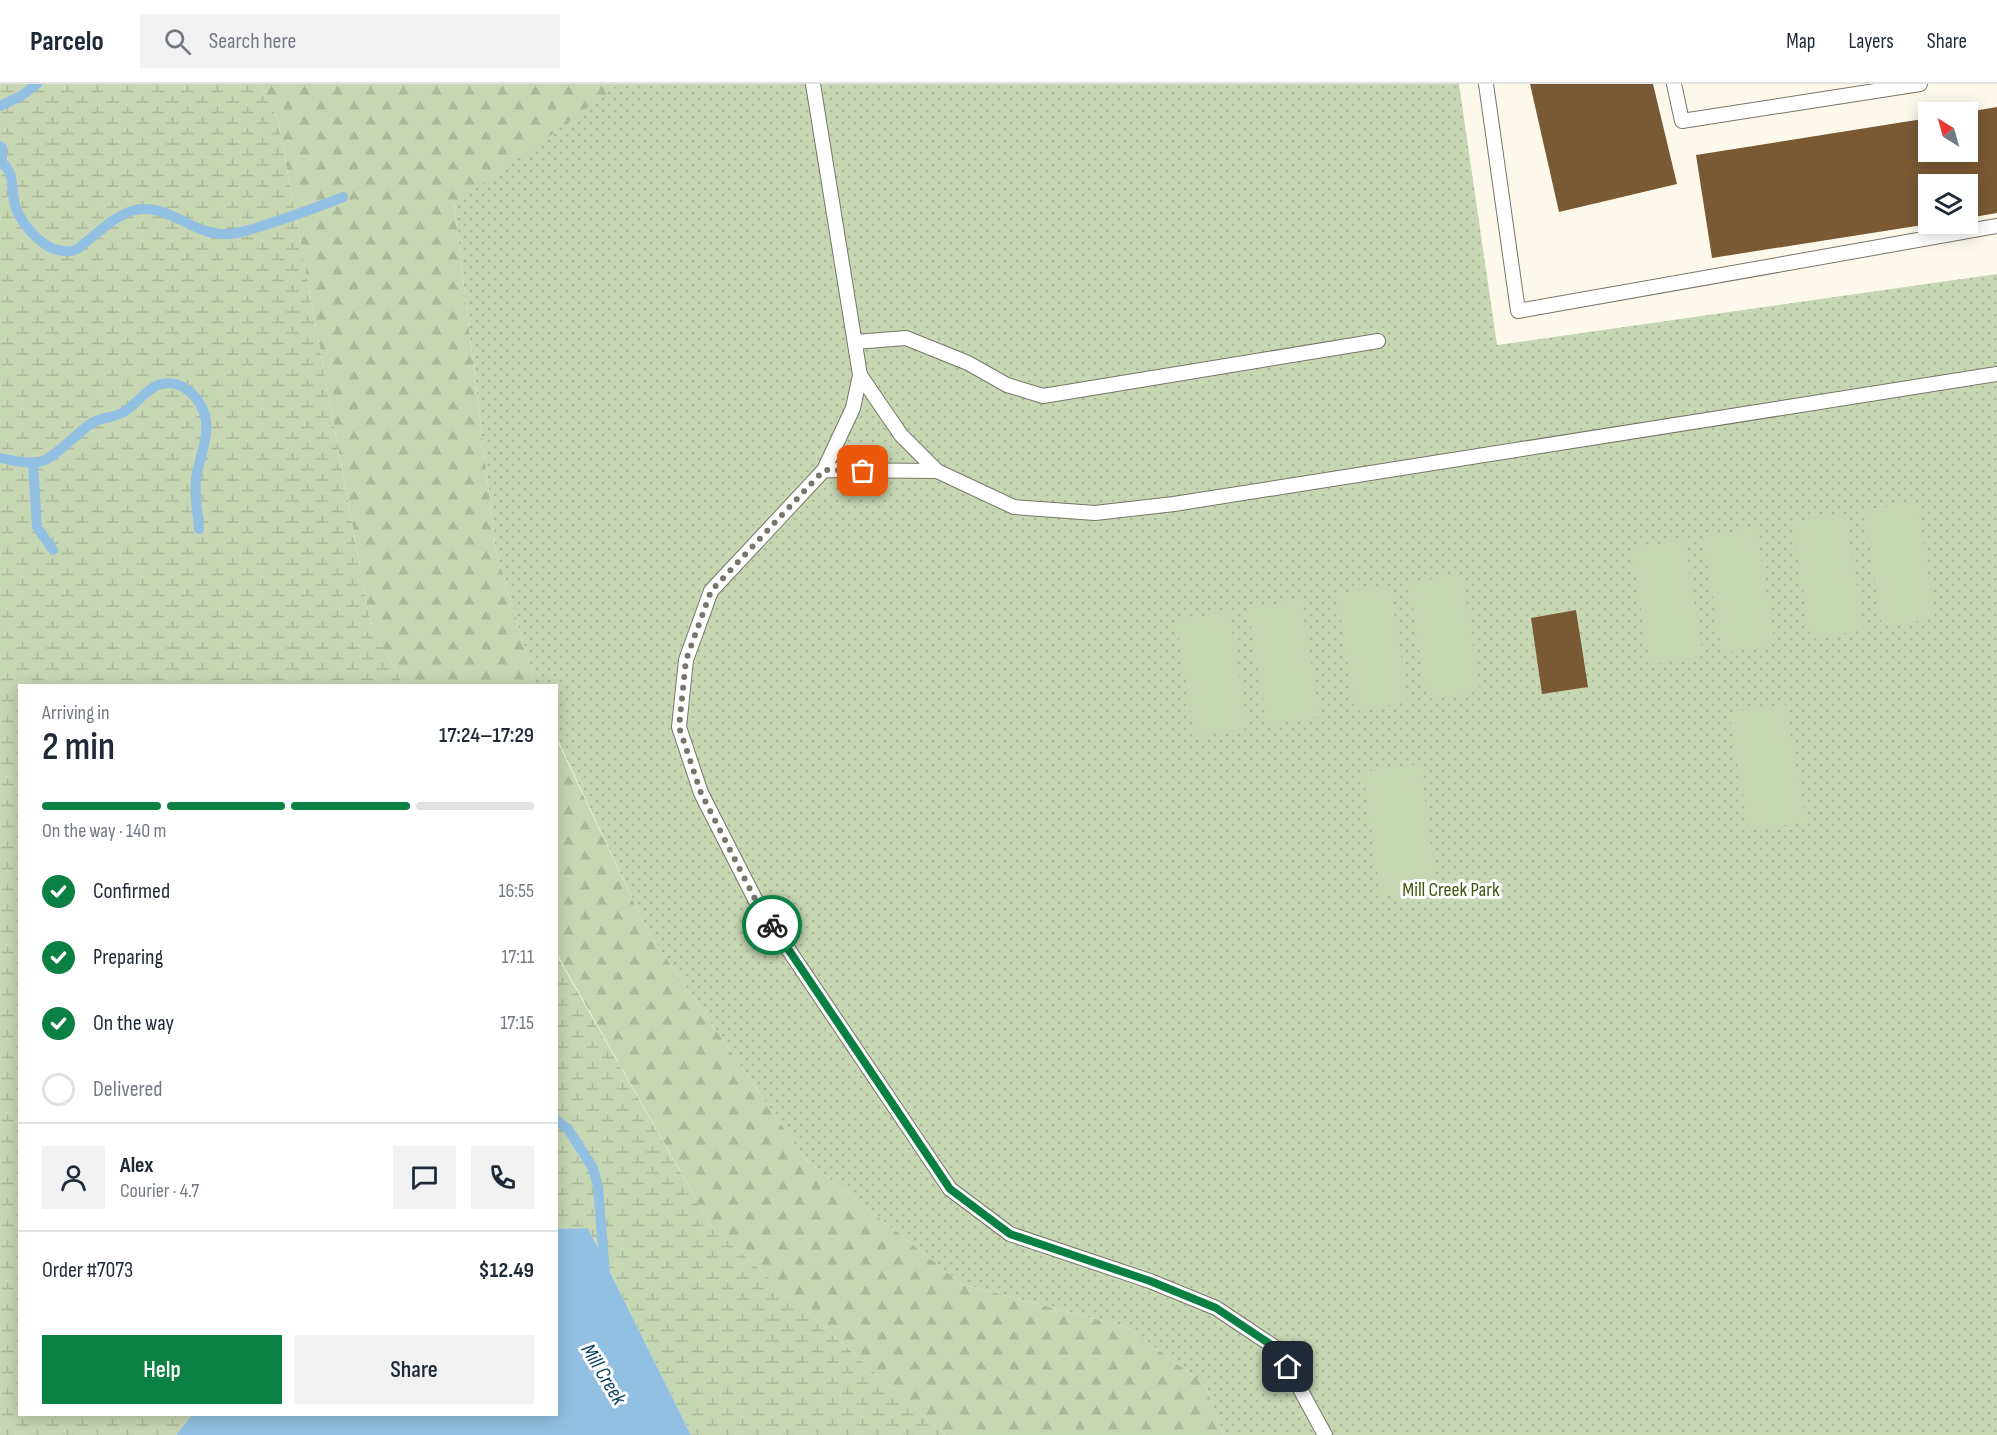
<!DOCTYPE html>
<html lang="en">
<head>
<meta charset="utf-8">
<style>
  body { margin:0; font-family:"Sofia Sans Condensed",sans-serif; background:#f2f2f3; color:#1f2937; height:100vh; display:flex; flex-direction:column; font-size:22px; white-space:nowrap }
  * { box-sizing:border-box; margin:0 }
  p { font-size:20px; color:#747a83 }
  .icon { flex:none; width:33px; height:33px; fill:none; stroke:currentColor; stroke-width:2; stroke-linecap:round; stroke-linejoin:round }
  .map { position:relative; flex:1; overflow:hidden }
  .side { position:absolute; left:18px; top:600px; width:540px; height:732px; display:flex; flex-direction:column; background:#fff; border-radius:0px; box-shadow:0 3px 15px #0003 }
  .side>* { flex:none }
  .needle { width:39px; rotate:323deg }
  .controls { position:absolute; left:1918px; top:18px; display:grid; gap:12px }
  .controls a { display:grid; place-items:center; width:60px; height:60px; border-radius:0px; background:#fff; box-shadow:0 3px 15px #0003; font-size:30px }
  .pin { position:absolute; display:grid; place-items:center; width:51px; height:51px; color:#fff; margin:-26px; border-radius:12px; box-shadow:0 3px 9px #0006 }
  .courier { position:absolute; display:grid; place-items:center; width:60px; height:60px; margin:-30px; border:4px solid #0b8043; border-radius:50%; background:#fff; color:#222; box-shadow:0 2px 8px #0007 }
  .summary em { font-style:normal; font-weight:600 }
  .summary div { display:flex; flex-direction:column-reverse }
  .summary { display:flex; align-items:center; justify-content:space-between; height:102px; padding:0 24px }
  h1 { font-size:39px; font-weight:600; line-height:45px }
  .bar { display:grid; grid-template-columns:repeat(4,1fr); gap:9px 6px; align-content:center; height:72px; padding:0 24px }
  .bar i { height:8px; border-radius:4px; background:#e0e1e3 }
  .bar .on { background:#0b8043 }
  .bar p { grid-column:span 4 }
  .line { display:flex; align-items:center; gap:15px; padding:0 24px; border-top:2px solid #e0e1e3 }
  .line div { flex:1 }
  .round { display:grid; place-items:center; flex:none; width:63px; height:63px; border-radius:0px; background:#f2f2f3 }
  ol { padding:0 24px; list-style:none }
  li { display:flex; align-items:center; gap:18px; height:66px }
  li p { margin-inline-start:auto }
  li .icon { padding:6px; border-radius:50%; background:#0b8043; color:#fff; stroke-width:4 }
  li:last-child { color:#747a83 }
  li i { width:33px; height:33px; border:3px solid #e0e1e3; border-radius:50% }
  .cta { display:flex; gap:12px; margin-top:auto; padding:12px 24px }
  .cta a { flex:1; height:69px; border-radius:0px; background:#0b8043; color:#fff; font-size:24px; font-weight:600; line-height:69px; text-align:center }
  .cta a+a { background:#f2f2f3; color:#1f2937 }
  header { display:flex; align-items:center; gap:36px; box-sizing:border-box; height:84px; padding:0 30px; background:#fff; border-bottom:2px solid #e0e1e3 }
  header strong { font-size:28px }
  nav { display:flex; gap:33px; margin-inline-start:auto; font-size:21px }
  .search { width:420px; height:54px; background:#f2f2f3; display:flex; align-items:center; gap:15px; box-sizing:border-box; padding:0 21px; border-radius:0px; color:#747a83; font-size:22px }
  .map>svg:first-child { display:block }
  .green { fill:url(#green-dots) }
  .forest { fill:url(#forest-firs) }
  .wetland { fill:url(#wetland-marsh) }
  .pitch { fill:#c7d6b3 }
  .water { fill:#92c0e2 }
  .lines { fill:none; stroke-linecap:round; stroke-linejoin:round }
  .stream { stroke:#92c0e2; stroke-width:10 }
  .building { fill:#7a5a34 }
  .service-casing { stroke:#797568; stroke-width:16 }
  .service { stroke:#fff; stroke-width:14 }
  .done { stroke:#77756c; stroke-width:6; stroke-dasharray:0 10.8 }
  .route { stroke:#0b8043; stroke-width:8 }
  .labels { text-anchor:middle; stroke-width:6; stroke-linejoin:round; paint-order:stroke }
  .park-label { font-size:20px; fill:#40560f; stroke:#fff }
  .water-label { font-size:21px; font-style:italic; fill:#0c4465; stroke:#fff }
</style>
</head>
<body>
<header>
<strong>Parcelo</strong>
<div class="search"><svg class="icon" aria-label="search" viewBox="0 0 24 24"><circle cx="10" cy="10" r="6"/><path d="M15 15l6 6"/></svg>Search here</div>
<nav><a>Map</a><a>Layers</a><a>Share</a></nav>
</header>
<div class="map">
<svg width="1997" height="1351" viewBox="0 0 1997 1351">
  <defs>
    <pattern id="green-dots" width="8" height="8" patternUnits="userSpaceOnUse" patternTransform="scale(1.5)"><rect width="8" height="8" fill="#c7d6b3"/><path d="M2 2h.1M6 6h.1" fill="none" stroke="#abb89a" stroke-width="1.8" stroke-linecap="round"/></pattern>
    <pattern id="forest-firs" width="22" height="20" patternUnits="userSpaceOnUse" patternTransform="scale(1.5)"><rect width="22" height="20" fill="#c7d6b3"/><path d="M5 1l3.5 6h-7zM16 11l3.5 6h-7z" fill="#abb89a"/></pattern>
    <pattern id="wetland-marsh" width="20" height="14" patternUnits="userSpaceOnUse" patternTransform="scale(1.5)"><rect width="20" height="14" fill="#c7d6b3"/><path d="M1 5h8M5 5V1M11 12h8M15 12V8" fill="none" stroke="#abb89a"/></pattern>
  </defs>
  <rect width="100%" height="100%" fill="#fdf9ea"/>
  <path class="green" d="M411 0H1459L1497 261 1997 190V1351H1224L1205 1300 1126 1243 962 1200 805 1075 648 848 557 654 556 602 536 601 496 467 454 119Z"/>
  <path class="forest" d="M258 0H619L532 65 454 120 496 467 536 601H404L371 543 278 36Z
    M556 654 648 848 805 1075 962 1200 1126 1243 1205 1300 1224 1351H945L712 1143 557 870Z"/>
  <path class="wetland" d="M0 0H258L278 36 371 543 404 601 20 602V1330L192 1331 176 1351H0Z
    M556 870 712 1143 945 1351H691L588 1144 557 1145Z"/>
  <path class="pitch" d="M1917 418 1935 534 1882 543 1864 426Z
    M1845 430 1864 546 1811 555 1792 438Z
    M1756 444 1775 560 1722 569 1703 453Z
    M1684 456 1703 572 1650 581 1631 464Z
    M1462 490 1480 607 1427 615 1409 499Z
    M1390 502 1408 618 1355 627 1337 510Z
    M1301 516 1320 633 1267 641 1248 524Z
    M1229 528 1248 644 1195 653 1176 536Z
    M1785 620 1806 737 1749 747 1729 629Z
    M1420 680 1437 805 1381 813 1363 688Z"/>
  <path class="water" d="M588 1144 691 1351H176L192 1331 556 1330 557 1145Z"/>
  <g class="lines">
    <path class="stream" d="M0 22 21 12 37 0
      M0 62 2 64V79C15 88 11 107 15 121 19 137 35 154 49 163 55 166 68 169 75 166 79 165 83 160 86 158 101 146 116 131 135 126 167 119 191 149 222 150 235 151 249 146 262 142 290 133 316 124 343 113
      M0 374C13 376 32 382 45 376 63 367 75 350 92 339 101 333 113 334 122 329 134 323 142 310 154 303 178 290 203 313 206 337 208 357 199 375 196 395 194 411 198 429 199 445
      M33 379 37 443 53 466
      M556 1036 568 1045 593 1084 598 1103 605 1190"/>
  </g>
  <path class="building" d="M1530 0H1653L1677 100 1559 128Z
    M1997 23V129L1968 134V100H1929V140L1712 174 1696 71 1929 34V68H1968V28Z
    M1576 526 1588 603 1542 610 1531 534Z"/>
  <g class="lines">
    <g class="service-casing">
      <path id="service" d="M813 0 860 291 853 324 824 386
        M1486 0 1518 227 1997 142
        M1674 0 1682 37 1920 0
        M855 258 906 254 968 279 1007 301 1043 312 1378 257
        M860 291 901 351 937 387 1014 423 1095 429 1174 420 1997 290
        M937 387 824 386 711 507 686 576 679 643 701 709 757 819 950 1105 1010 1150 1150 1197 1216 1224 1279 1266 1325 1351"/>
    </g>
    <use href="#service" class="service"/>
  </g>
  <g class="lines">
    <path class="done" d="M772 841 757 819 701 709 679 643 686 576 711 507 824 386 863 387"/>
    <path class="route" d="M772 841 950 1105 1010 1150 1150 1197 1216 1224 1279 1266 1288 1283"/>
  </g>
  <g class="labels">
    <g class="park-label">
      <text x="1451" y="812">Mill Creek Park</text>
    </g>
    <g class="water-label">
      <text transform="translate(604 1290) rotate(59)" y="7">Mill Creek</text>
    </g>
  </g>
</svg>
<div class="controls">
<a><svg class="needle" viewBox="-14 -14 28 28"><path d="M0-13l5 13h-10z" fill="#e53935"/><path d="M0 13l5-13h-10z" fill="#747a83"/></svg></a>
<a><svg class="icon" aria-label="layers" viewBox="0 0 24 24"><path d="M12 4l9 5-9 5-9-5zM3 14l9 5 9-5"/></svg></a>
</div>
<div class="pin" style="left:863px;top:387px;background:#ea580c"><svg class="icon" aria-label="bag" viewBox="0 0 24 24"><path d="M5 8h14l-1 12H6zM9 8a3 3 0 0 1 6 0"/></svg></div>
<div class="pin" style="left:1288px;top:1283px;background:#1f2937"><svg class="icon" aria-label="home" viewBox="0 0 24 24"><path d="M3 11l9-7 9 7M6 9v11h12V9"/></svg></div>
<div class="courier" style="left:772px;top:841px"><svg class="icon" aria-label="bike" viewBox="0 0 24 24"><circle cx="6" cy="16" r="4"/><circle cx="18" cy="16" r="4"/><path d="M6 16l4-8h5l3 8M10 8l3 8H6M13 5h3"/></svg></div>
<section class="side">
<div class="summary"><div><h1>2 min</h1><p>Arriving in</p></div><em>17:24–17:29</em></div>
<div class="bar"><i class="on"></i><i class="on"></i><i class="on"></i><i></i><p>On the way · 140 m</p></div>
<ol>
<li><svg class="icon" aria-label="check" viewBox="0 0 24 24"><path d="M5 12l5 5 9-10"/></svg>Confirmed<p>16:55</p></li>
<li><svg class="icon" aria-label="check" viewBox="0 0 24 24"><path d="M5 12l5 5 9-10"/></svg>Preparing<p>17:11</p></li>
<li><svg class="icon" aria-label="check" viewBox="0 0 24 24"><path d="M5 12l5 5 9-10"/></svg>On the way<p>17:15</p></li>
<li><i></i>Delivered</li>
</ol>
<div class="line" style="height:108px"><a class="round"><svg class="icon" aria-label="person" viewBox="0 0 24 24"><circle cx="12" cy="8" r="4"/><path d="M4 21q1-7 8-7t8 7"/></svg></a><div><b>Alex</b><p>Courier · 4.7</p></div><a class="round"><svg class="icon" aria-label="chat" viewBox="0 0 24 24"><path d="M4 5h16v11H9l-5 4z"/></svg></a><a class="round"><svg class="icon" aria-label="phone" viewBox="0 0 24 24"><path d="M5 4h4l2 5-3 2q2 4 5 5l2-3 5 2v4C11 20 4 13 5 4z"/></svg></a></div>
<div class="line" style="height:78px"><div>Order #7073</div><b>$12.49</b></div>
<div class="cta"><a>Help</a><a>Share</a></div>
</section>
</div>
</body>
</html>
